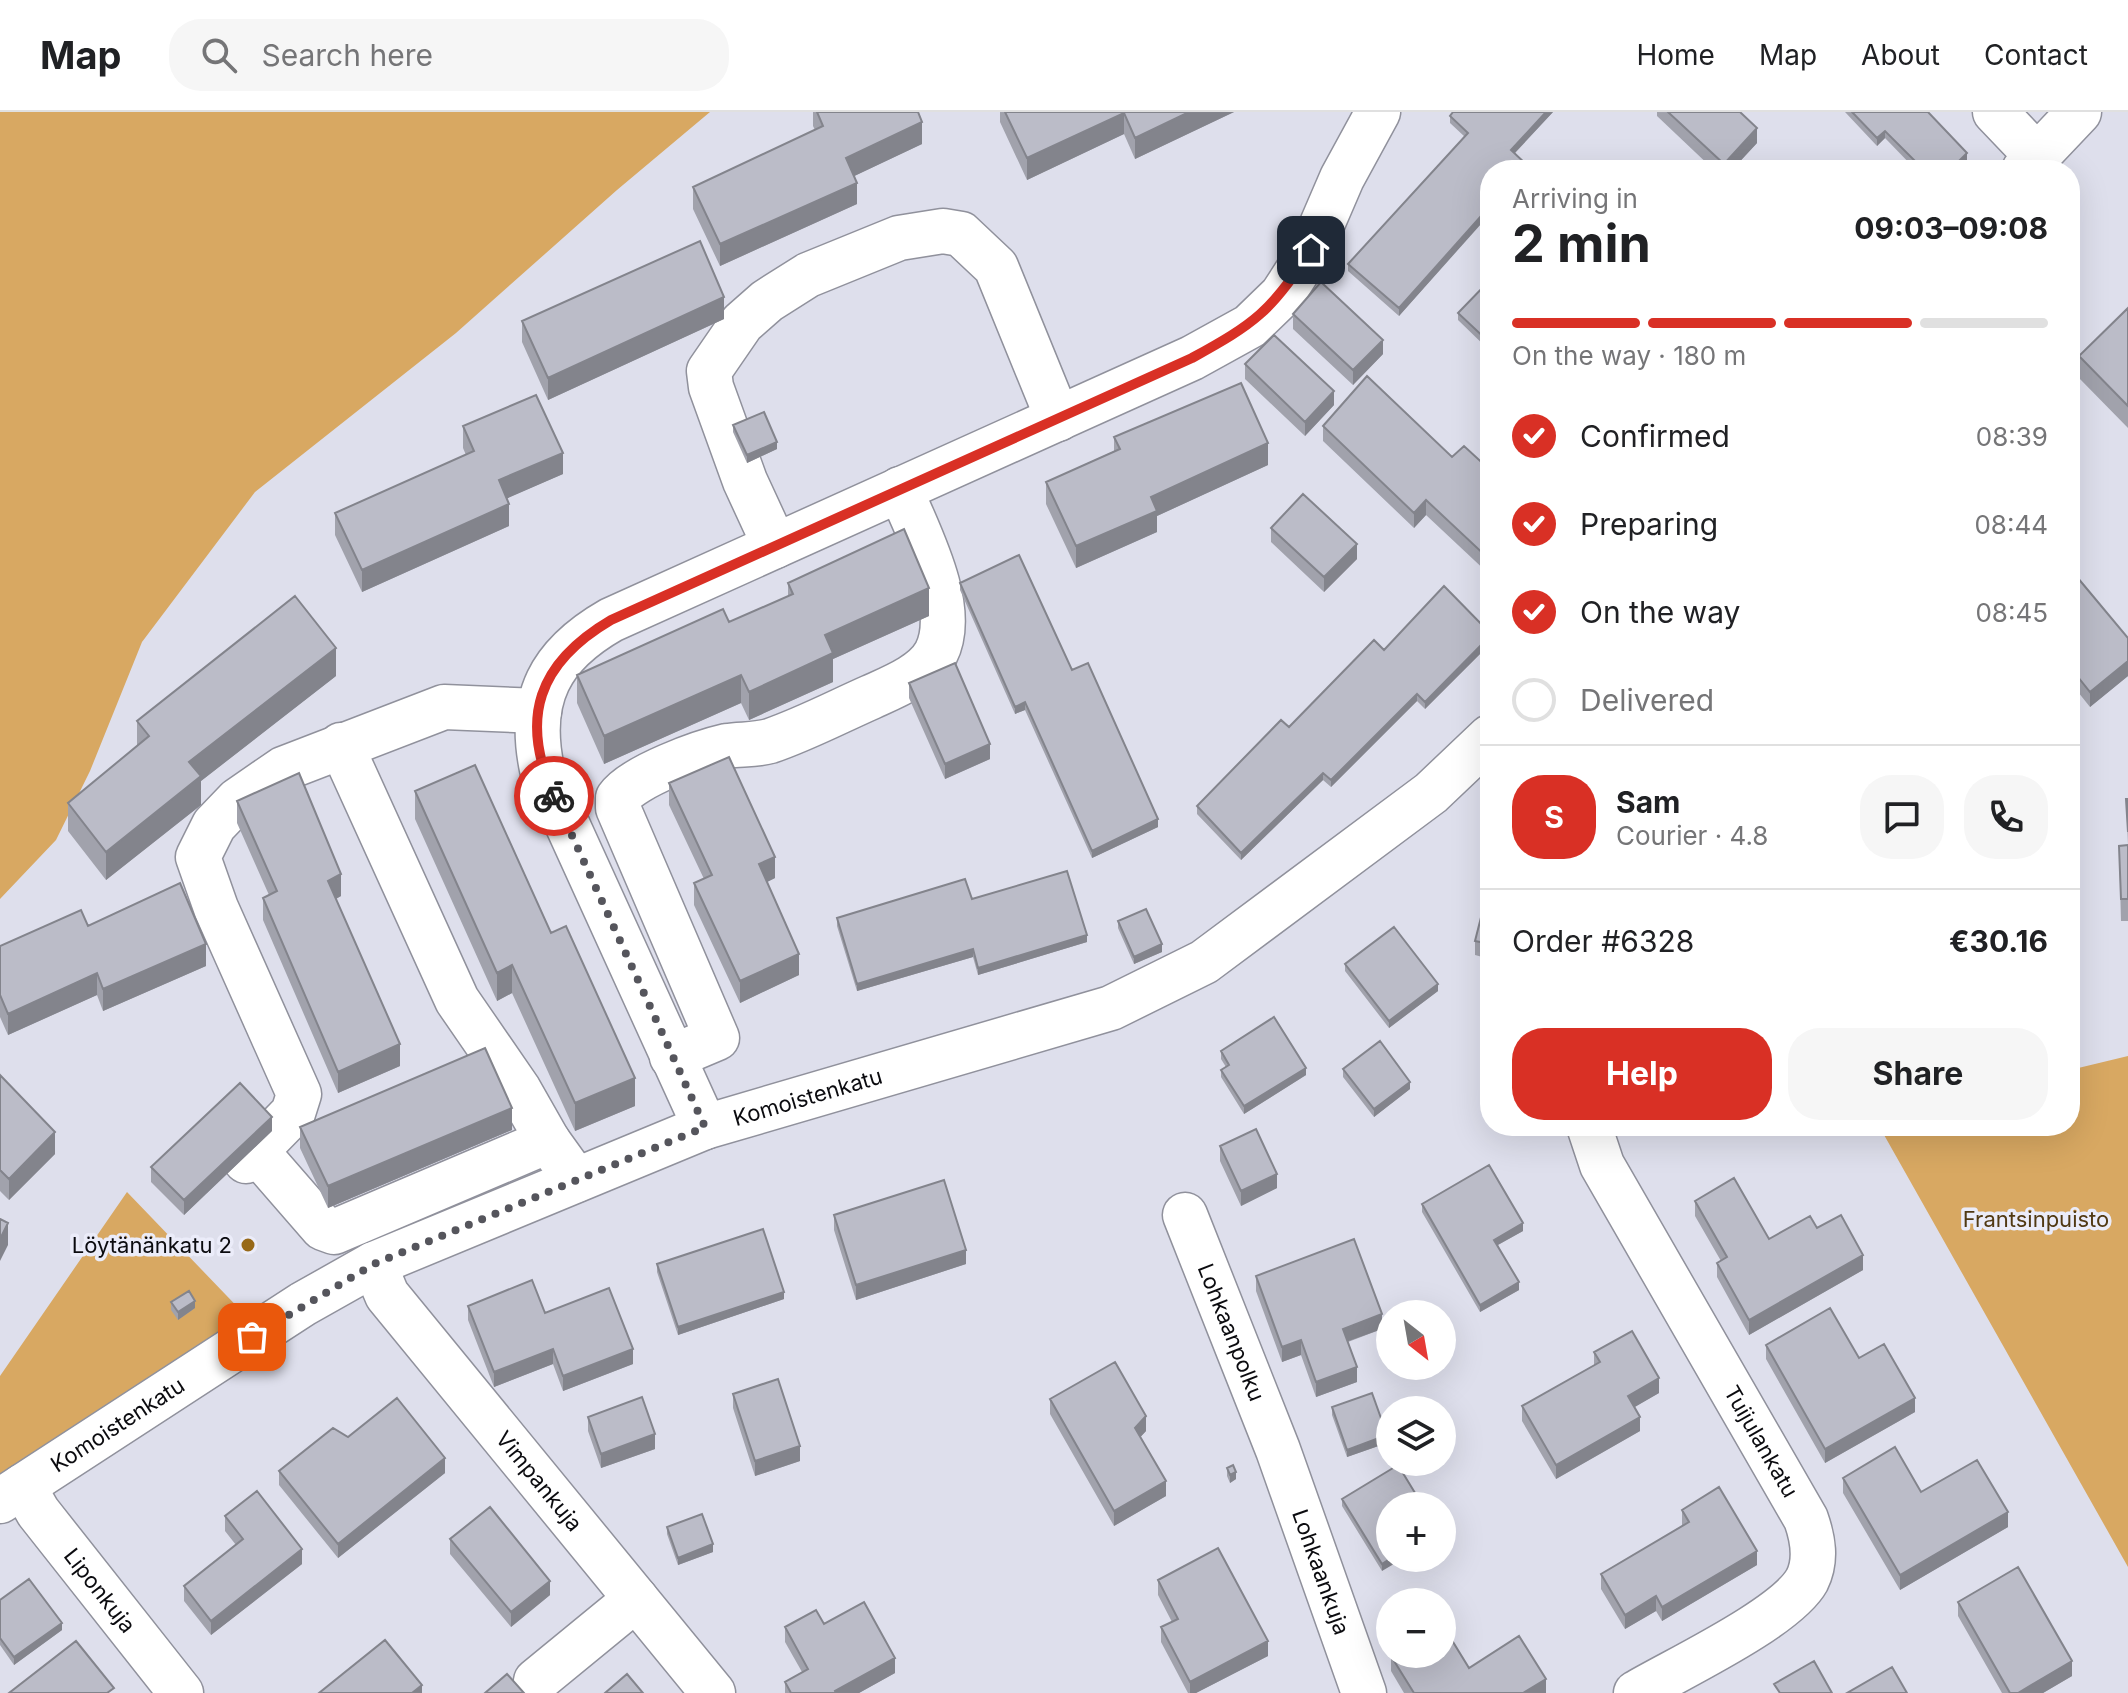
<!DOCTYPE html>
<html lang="en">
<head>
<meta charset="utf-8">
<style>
  body { margin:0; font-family:Inter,sans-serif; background:#f6f6f6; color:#202124; height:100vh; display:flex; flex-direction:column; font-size:30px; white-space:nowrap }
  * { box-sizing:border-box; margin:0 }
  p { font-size:26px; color:#757577 }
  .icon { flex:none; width:44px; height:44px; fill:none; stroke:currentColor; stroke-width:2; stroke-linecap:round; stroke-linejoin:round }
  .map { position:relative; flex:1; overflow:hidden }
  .panel { position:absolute; left:1480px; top:48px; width:600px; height:976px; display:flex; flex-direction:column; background:#fff; border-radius:32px; box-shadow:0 8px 32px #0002 }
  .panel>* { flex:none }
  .needle { width:52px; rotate:149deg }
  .buttons { position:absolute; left:1376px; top:1188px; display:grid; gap:16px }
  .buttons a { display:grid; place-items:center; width:80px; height:80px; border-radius:50%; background:#fff; box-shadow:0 8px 32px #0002; font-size:40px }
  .pin { position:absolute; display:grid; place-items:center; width:68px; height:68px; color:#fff; margin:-34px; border-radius:16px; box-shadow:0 4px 12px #0006 }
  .courier { position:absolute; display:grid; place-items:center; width:80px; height:80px; margin:-40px; border:6px solid #d93025; border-radius:50%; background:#fff; color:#222; box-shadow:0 2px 10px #0007 }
  .headline em { font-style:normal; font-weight:700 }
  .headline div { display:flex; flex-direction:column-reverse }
  .headline { display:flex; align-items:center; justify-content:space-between; height:136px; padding:0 32px }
  h1 { font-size:52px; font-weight:700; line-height:60px }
  .bar { display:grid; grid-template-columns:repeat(4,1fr); gap:12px 8px; align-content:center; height:96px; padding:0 32px }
  .bar i { height:10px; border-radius:6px; background:#e0e0e0 }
  .bar .selected { background:#d93025 }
  .bar p { grid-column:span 4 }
  .line { display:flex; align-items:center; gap:20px; padding:0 32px; border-top:2px solid #e0e0e0 }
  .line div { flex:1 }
  .round { display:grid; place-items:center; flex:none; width:84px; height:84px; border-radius:32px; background:#f6f6f6 }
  ol { padding:0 32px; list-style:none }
  li { display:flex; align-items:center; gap:24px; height:88px }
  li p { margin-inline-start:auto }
  li .icon { padding:8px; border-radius:50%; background:#d93025; color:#fff; stroke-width:4 }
  li:last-child { color:#757577 }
  li i { width:44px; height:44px; border:4px solid #e0e0e0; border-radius:50% }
  .button { display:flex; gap:16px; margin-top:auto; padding:16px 32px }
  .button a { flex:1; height:92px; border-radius:32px; background:#d93025; color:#fff; font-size:32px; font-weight:700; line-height:92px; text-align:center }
  .button a+a { background:#f6f6f6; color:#202124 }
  header { display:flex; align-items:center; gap:48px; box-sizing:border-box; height:112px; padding:0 40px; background:#fff; border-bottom:2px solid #e0e0e0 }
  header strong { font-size:38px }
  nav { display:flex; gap:44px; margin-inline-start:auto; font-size:28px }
  .search { width:560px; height:72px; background:#f6f6f6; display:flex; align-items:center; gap:20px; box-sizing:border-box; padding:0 28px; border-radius:32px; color:#757577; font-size:30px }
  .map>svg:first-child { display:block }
  .green { fill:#d8a862 }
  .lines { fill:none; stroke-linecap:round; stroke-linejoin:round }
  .minor-casing { stroke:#90919c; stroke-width:47 }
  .minor { stroke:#fff; stroke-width:44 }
  .wall { fill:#a1a2ac }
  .shaded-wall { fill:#83848c }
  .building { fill:#bbbcc8; stroke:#83848c; stroke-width:2 }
  .done { stroke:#55555c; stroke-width:8; stroke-dasharray:0 14.4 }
  .route { stroke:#d93025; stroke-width:10 }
  .poi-dot { fill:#976918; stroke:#ebecf9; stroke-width:3 }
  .labels { text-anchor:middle; stroke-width:7; stroke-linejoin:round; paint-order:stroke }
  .street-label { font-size:22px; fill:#0b0b0f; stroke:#ebecf9 }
  .park-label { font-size:22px; fill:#513913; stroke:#ebecf9 }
  .poi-label { font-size:22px; fill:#0b0b0f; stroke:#ebecf9; text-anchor:end }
</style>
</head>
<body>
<header>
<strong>Map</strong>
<div class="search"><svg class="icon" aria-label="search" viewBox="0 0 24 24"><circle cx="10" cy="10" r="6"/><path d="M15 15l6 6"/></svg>Search here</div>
<nav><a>Home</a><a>Map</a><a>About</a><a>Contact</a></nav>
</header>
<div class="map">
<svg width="2128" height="1581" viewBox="0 0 2128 1581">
  <rect width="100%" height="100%" fill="#dedfec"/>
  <path class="green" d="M0 0H710L617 78 456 221 255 380 142 530 90 659 56 728 0 787Z
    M2128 944V1455L1879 1014H2070V958Z
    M127 1080 250 1208 0 1370V1264Z"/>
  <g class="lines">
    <g class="minor-casing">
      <g id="minor">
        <path d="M1995 0 2037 44"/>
        <path d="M2024 58 2079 0"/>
        <path d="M775 434 745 369 711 275 709 259 742 211 767 189 808 163 899 126 943 119 961 122 996 155 1058 307"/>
        <path d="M341 633 457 888 519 978 548 1029 576 1068"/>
        <path d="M672 945 717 926 618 696V686C633 664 701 640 727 634 741 632 756 633 770 629 805 617 837 600 871 585 893 575 924 563 936 541 959 496 918 420 900 377"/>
        <path id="s1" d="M1589 1014 1602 1053 1806 1407C1813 1427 1817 1448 1807 1468 1786 1506 1677 1557 1636 1581"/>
        <path d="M705 1015 542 657C527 586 550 543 611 508L1192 246 1250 214 1282 183 1311 138 1342 66 1378 0"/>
        <path d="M256 1039 323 1116 334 1120 548 1029"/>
        <path d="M246 1049 293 1001 299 982 216 796 198 745 214 713 238 688 283 657 444 595 539 599"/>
        <path id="s2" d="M1185 1103 1278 1338 1364 1581"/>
        <path id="s3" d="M374 1152 387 1183 713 1581"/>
        <path id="s4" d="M23 1374 38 1400 181 1581"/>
        <path id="s5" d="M0 1389 303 1192 374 1152 705 1015 1111 896 1204 850 1431 681 1490 625"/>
        <path d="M536 1569 636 1487"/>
      </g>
    </g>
    <use href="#minor" class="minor"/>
  </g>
  <path class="wall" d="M813 0H918L922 32 854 64 857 92 720 154 693 97V75L815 18 813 14Z
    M1000 0H1234L1135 47 1124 22 1027 68 1000 10Z
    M1453 0H1553L1515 41 1527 58 1399 204 1348 159V152L1465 25 1450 11V4Z
    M1657 0H1740L1757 31 1732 58H1714L1657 4Z
    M1845 0H1928L1967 49 1958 58H1916L1885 26 1877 34Z
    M1490 168V239L1458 208V201Z
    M2128 196V316L2079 266V244Z
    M1293 202 1383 242 1353 273 1293 217Z
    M724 207 548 288 522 230V209Z
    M1245 252 1334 293 1305 324 1245 267Z
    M733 313 777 337 747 351 733 320Z
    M463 314 563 362 507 386 509 414 362 480 335 423V401L466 343 463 336Z
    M1323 314 1452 345 1490 358V463L1426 403 1414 416 1323 329Z
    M1114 325 1268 353 1157 404V420L1076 456 1046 392V370L1114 339Z
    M1271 416 1357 447 1324 480 1271 430Z
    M788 471 929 504 833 547V570L749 608 741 591 604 652 577 591V563L729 510 788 484Z
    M960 471 1072 558 1158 715 1092 746 1025 598 1015 602 960 478Z
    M2070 471 2128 526V564L2090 595 2070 570Z
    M1490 486V502L1486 498V491Z
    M1490 521V532L1425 597 1417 589 1331 675 1323 668 1241 748 1197 702V694L1289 615 1384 538Z
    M336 564 201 669V693L106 768 68 719V691L137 634V609Z
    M909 571 990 647 945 667 909 586Z
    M669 671 775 766 767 770 799 863 740 891 694 793V771L704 767 669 693Z
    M415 679 551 821 635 994 575 1019 512 881 497 889 415 707Z
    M2126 687H2128V809H2121L2119 734 2128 733Z
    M237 689 341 784 336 787 400 954 338 981 263 808V786L269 783 237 711Z
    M1490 770V847L1475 843V829Z
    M972 787 1087 830 978 863 973 845 857 879 837 814V806Z
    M1118 809 1162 840 1134 852 1118 816Z
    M88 814 206 854 103 899 97 883 8 923 0 905V834Z
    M1345 852 1438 879 1389 916 1345 859Z
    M1221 939 1306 963 1244 1002 1221 965V958L1226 955 1221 947Z
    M1343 957 1410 977 1374 1005 1343 965Z
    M0 963 55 1042 9 1088 0 1079Z
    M300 1015 512 1018 328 1096 300 1036Z
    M272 1019 184 1103 151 1070V1055Z
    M1220 1034 1277 1076 1241 1094 1220 1049Z
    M1695 1089 1769 1127 1863 1158 1749 1223 1717 1165V1151L1721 1149 1695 1104Z
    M1422 1092 1523 1119 1498 1133 1519 1178 1480 1200 1422 1100Z
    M834 1103 966 1152 856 1188 834 1118Z
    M657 1152 784 1187 678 1223 657 1160Z
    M1256 1164 1382 1217 1348 1230 1357 1270 1316 1285 1301 1243 1282 1250 1256 1179Z
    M171 1190 195 1196 178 1208 171 1198Z
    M468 1194 545 1201 633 1252 563 1279 553 1252 494 1275 468 1208Z
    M1766 1233 1859 1246 1915 1300 1825 1351 1766 1247Z
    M1594 1240 1659 1281 1634 1295 1640 1319 1556 1367 1522 1309V1294L1594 1253Z
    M733 1282 800 1349 755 1364 733 1296Z
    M1050 1287 1146 1319 1140 1325 1166 1384 1114 1414 1050 1302Z
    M1332 1295 1387 1331 1347 1345 1332 1303Z
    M588 1305 655 1337 601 1356 588 1319Z
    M348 1325 445 1361 338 1446 279 1373V1359Z
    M1398 1353 1382 1459 1342 1394V1387Z
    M1227 1356 1236 1367 1230 1371 1227 1364Z
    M1843 1366 1921 1380 2008 1415 1900 1478 1843 1381Z
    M1682 1398 1757 1453 1662 1509 1656 1499 1625 1517 1601 1477V1462L1682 1414Z
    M225 1404 302 1452 211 1523 184 1489V1474L236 1433 225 1419Z
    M667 1415 713 1440 678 1453 667 1422Z
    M450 1427 550 1483 511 1515 450 1442Z
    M1158 1468 1268 1544 1196 1581H1188L1161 1530V1515L1172 1510 1158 1483Z
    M0 1488 62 1518 14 1553 0 1533Z
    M1958 1490 2072 1564 2043 1581H2002L1958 1504Z
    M824 1512 895 1561 859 1581H785V1570L802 1560 785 1530V1515Z
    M1391 1544 1469 1556 1546 1581H1404L1391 1559Z"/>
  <path class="shaded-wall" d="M1189 0H1234L1135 47V26Z
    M1546 0H1553L1511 45V38Z
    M1124 1V22L1027 68V46Z
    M922 10V32L846 68V46Z
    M1757 16V31L1732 58H1724V52Z
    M1885 19V26L1877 34V26Z
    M1967 41V49L1958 58H1950Z
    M857 71V92L720 154V132Z
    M1490 94V102L1399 204V196Z
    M724 185V207L548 288V266Z
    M1383 228V242L1353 273V258Z
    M1334 279V293L1305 324V310Z
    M777 330V337L747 351V343Z
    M1268 331V353L1157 404V420L1076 456V434L1151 385Z
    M563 341V362L499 390V368Z
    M1426 388V403L1414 416V401Z
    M509 392V414L362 480V458Z
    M2073 393V408L2070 411V396Z
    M1357 432V447L1324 480V465Z
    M929 476V504L833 547V570L749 608V580L825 523Z
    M1490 524V532L1425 597V590Z
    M336 536V564L201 669V693L106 768V740L189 650Z
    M2128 549V564L2090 595V580Z
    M741 563V591L604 652V624Z
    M1417 582V589L1331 675V668Z
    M1025 590V598L1015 602V595Z
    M990 632V647L945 667V652Z
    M1323 661V668L1241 748V741Z
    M1158 707V715L1092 746V739Z
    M775 745V766L759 774V752Z
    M341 762V784L328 791V769Z
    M1087 823V830L978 863V856Z
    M206 832V854L103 899V877Z
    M1162 832V840L1134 852V845Z
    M973 837V845L857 879V872Z
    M799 842V863L740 891V869Z
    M512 853V881L497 889V861Z
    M97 861V883L8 923V902Z
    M1438 872V879L1389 916V909Z
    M400 932V954L338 981V960Z
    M1306 956V963L1244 1002V994Z
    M635 966V994L575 1019V991Z
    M1410 970V977L1374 1005V997Z
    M512 996V1018L328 1096V1074Z
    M272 1005V1019L184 1103V1088Z
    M55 1020V1042L9 1088V1067Z
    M1277 1062V1076L1241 1094V1079Z
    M8 1111V1133L0 1149V1127Z
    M1523 1111V1119L1494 1135V1128Z
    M966 1138V1152L856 1188V1173Z
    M1863 1143V1158L1749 1223V1208Z
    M1519 1170V1178L1480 1200V1193Z
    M784 1180V1187L678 1223V1215Z
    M195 1189V1196L178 1208V1200Z
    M1382 1202V1217L1343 1231V1217Z
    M1301 1228V1243L1282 1250V1235Z
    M553 1237V1252L494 1275V1260Z
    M633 1237V1252L563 1279V1264Z
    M1357 1255V1270L1316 1285V1270Z
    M1659 1266V1281L1628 1299V1284Z
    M1915 1286V1300L1825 1351V1337Z
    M1146 1304V1319L1135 1331V1316Z
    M1640 1305V1319L1556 1367V1353Z
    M655 1322V1337L601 1356V1342Z
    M1387 1323V1331L1347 1345V1338Z
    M800 1334V1349L755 1364V1349Z
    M445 1346V1361L338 1446V1432Z
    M1236 1360V1367L1230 1371V1363Z
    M1166 1369V1384L1114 1414V1399Z
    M2008 1400V1415L1900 1478V1463Z
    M713 1432V1440L678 1453V1446Z
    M302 1437V1452L211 1523V1509Z
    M1757 1439V1453L1662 1509V1495Z
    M1391 1446H1404L1382 1459V1452Z
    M550 1469V1483L511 1515V1500Z
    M1656 1484V1499L1625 1517V1503Z
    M62 1511V1518L14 1553V1545Z
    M1268 1529V1544L1196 1581H1190V1570Z
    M895 1546V1561L859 1581H835V1579Z
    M2072 1549V1564L2043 1581H2018Z
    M1546 1567V1581H1523Z
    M422 1573V1581H412Z"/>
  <path class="building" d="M817 0H918L922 10 846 46 857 71 720 132 693 75 823 14Z
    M1005 0H1189L1135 26 1124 1 1027 46Z
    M1453 0H1546L1511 38 1527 53 1522 58H1490V94L1399 196 1348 152 1468 21 1450 4Z
    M1668 0H1740L1757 16 1724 52Z
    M1852 0H1928L1967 41 1950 58H1924L1885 19 1877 26Z
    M700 129 724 185 548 266 522 209Z
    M1490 168V231L1458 201Z
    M1321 170 1383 228 1353 258 1293 202Z
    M2128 196V294L2079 244Z
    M1274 223 1334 279 1305 310 1245 252Z
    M1367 264 1452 345 1464 334 1490 358V448L1426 388 1414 401 1323 314Z
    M1241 271 1268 331 1151 385 1157 399 1076 434 1046 370 1120 337 1114 325Z
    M536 283 563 341 499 368 509 392 362 458 335 401 474 339 463 314Z
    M764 300 777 330 747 343 733 313Z
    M1303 382 1357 432 1324 465 1271 416Z
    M904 417 929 476 825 523 833 541 749 580 741 563 604 624 577 563 723 497 729 510 793 482 788 471Z
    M1019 443 1072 558 1088 551 1158 707 1092 739 1025 590 1015 595 960 471Z
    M2077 465 2128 526V549L2090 580 2070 555V471Z
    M1444 474 1490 521V524L1425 590 1417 582 1331 668 1323 661 1241 741 1197 694 1281 608 1289 615 1374 528 1384 538Z
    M295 484 336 536 189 650 201 664 106 740 68 691 149 624 137 609Z
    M955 551 990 632 945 652 909 571Z
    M729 645 775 745 759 752 799 842 740 869 694 771 712 763 669 671Z
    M475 653 551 821 566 814 635 966 575 991 512 853 497 861 415 679Z
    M299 661 341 762 328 769 400 932 338 960 263 786 277 779 237 689Z
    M2126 687H2128V720Z
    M2128 733V787H2121L2119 734Z
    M1067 759 1087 823 978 856 973 837 857 872 837 806 965 767 972 787Z
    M1490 770V832L1475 829Z
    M180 771 206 832 103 877 97 861 8 902 0 883V834L81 798 88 814Z
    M1146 797 1162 832 1134 845 1118 809Z
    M1394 815 1438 872 1389 909 1345 852Z
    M1274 905 1306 956 1244 994 1221 958 1229 953 1221 939Z
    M1380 929 1410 970 1374 997 1343 957Z
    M485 936 512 996 328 1074 300 1015Z
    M0 963 55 1020 9 1067 0 1058Z
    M240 971 272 1005 184 1088 151 1055Z
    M1256 1017 1277 1062 1241 1079 1220 1034Z
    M1489 1053 1523 1111 1494 1128 1519 1170 1480 1193 1422 1092Z
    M1734 1066 1769 1127 1810 1104 1817 1116 1841 1103 1863 1143 1749 1208 1717 1151 1727 1145 1695 1089Z
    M944 1068 966 1138 856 1173 834 1103Z
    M0 1107 8 1111 0 1127Z
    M763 1117 784 1180 678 1215 657 1152Z
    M1354 1127 1382 1202 1343 1217 1357 1255 1316 1270 1301 1228 1282 1235 1256 1164Z
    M532 1168 545 1201 609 1176 633 1237 563 1264 553 1237 494 1260 468 1194Z
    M189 1179 195 1189 178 1200 171 1190Z
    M1830 1196 1859 1246 1884 1232 1915 1286 1825 1337 1766 1233Z
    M1632 1219 1659 1266 1628 1284 1640 1305 1556 1353 1522 1294 1600 1250 1594 1240Z
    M1115 1250 1146 1304 1135 1316 1166 1369 1114 1399 1050 1287Z
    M778 1267 800 1334 755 1349 733 1282Z
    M1372 1281 1387 1323 1347 1338 1332 1295Z
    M642 1285 655 1322 601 1342 588 1305Z
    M397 1286 445 1346 338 1432 279 1359 333 1316 348 1325Z
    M1895 1335 1921 1380 1977 1348 2008 1400 1900 1463 1843 1366Z
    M1233 1353 1236 1360 1230 1363 1227 1356Z
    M1398 1353 1423 1394H1390V1446H1391L1382 1452 1342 1387Z
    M1719 1375 1757 1439 1662 1495 1656 1484 1625 1503 1601 1462 1689 1410 1682 1398Z
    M257 1379 302 1437 211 1509 184 1474 243 1427 225 1404Z
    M490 1395 550 1469 511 1500 450 1427Z
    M702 1402 713 1432 678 1446 667 1415Z
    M1218 1436 1268 1529 1190 1570 1161 1515 1178 1507 1158 1468Z
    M2018 1455 2072 1549 2018 1581H2010L1958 1490Z
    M29 1467 62 1511 14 1545 0 1526V1488Z
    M864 1490 895 1546 835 1579 836 1581H791L785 1570 808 1557 785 1515 816 1498 824 1512Z
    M1442 1512 1469 1556 1519 1524 1546 1567 1523 1581H1414L1391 1544 1394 1542H1442Z
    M385 1528 422 1573 412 1581H319Z
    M76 1529 114 1576 107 1581H9Z
    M1814 1549 1832 1581H1780L1774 1572Z
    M1892 1555 1907 1581H1847Z
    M507 1562 524 1581H485Z
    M627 1562 643 1581H605Z"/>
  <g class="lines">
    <path class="done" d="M252 1225 374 1152 705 1015 554 684"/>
    <path class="route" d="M554 684C519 606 538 551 611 508L1192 246C1254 212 1272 199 1311 138"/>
  </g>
  <circle class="poi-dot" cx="248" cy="1133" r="8"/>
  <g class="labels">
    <g class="street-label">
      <text dy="8" stroke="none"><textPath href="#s5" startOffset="908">Komoistenkatu</textPath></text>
      <text dy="8" stroke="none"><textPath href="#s2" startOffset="126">Lohkaanpolku</textPath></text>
      <text dy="8" stroke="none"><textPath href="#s5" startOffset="140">Komoistenkatu</textPath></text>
      <text dy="8" stroke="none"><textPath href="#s1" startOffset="360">Tuijulankatu</textPath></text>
      <text dy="8" stroke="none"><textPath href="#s3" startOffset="274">Vimpankuja</textPath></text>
      <text dy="8" stroke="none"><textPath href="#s2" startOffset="382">Lohkaankuja</textPath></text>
      <text dy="8" stroke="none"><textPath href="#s4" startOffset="130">Liponkuja</textPath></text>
    </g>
    <g class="park-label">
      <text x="2036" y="1115">Frantsinpuisto</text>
    </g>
    <g class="poi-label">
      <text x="232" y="1141">Löytänänkatu 2</text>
    </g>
  </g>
</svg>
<div class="buttons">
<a><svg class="needle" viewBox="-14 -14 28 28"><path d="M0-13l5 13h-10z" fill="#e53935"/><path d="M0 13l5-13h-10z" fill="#757577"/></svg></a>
<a><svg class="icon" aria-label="layers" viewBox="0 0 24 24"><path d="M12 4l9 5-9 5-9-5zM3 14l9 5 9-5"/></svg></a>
<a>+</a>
<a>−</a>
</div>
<div class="pin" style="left:252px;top:1225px;background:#ea580c"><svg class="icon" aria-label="bag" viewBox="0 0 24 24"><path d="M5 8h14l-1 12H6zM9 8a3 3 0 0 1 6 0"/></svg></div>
<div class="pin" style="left:1311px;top:138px;background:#1f2937"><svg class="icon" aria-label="home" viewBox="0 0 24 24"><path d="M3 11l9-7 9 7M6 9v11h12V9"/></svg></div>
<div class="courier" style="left:554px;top:684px"><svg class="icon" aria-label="bike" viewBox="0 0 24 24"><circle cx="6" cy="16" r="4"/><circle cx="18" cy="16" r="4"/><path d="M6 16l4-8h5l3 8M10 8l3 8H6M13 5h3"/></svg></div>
<section class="panel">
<div class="headline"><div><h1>2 min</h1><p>Arriving in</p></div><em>09:03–09:08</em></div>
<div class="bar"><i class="selected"></i><i class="selected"></i><i class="selected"></i><i></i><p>On the way · 180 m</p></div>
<ol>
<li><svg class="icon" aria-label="check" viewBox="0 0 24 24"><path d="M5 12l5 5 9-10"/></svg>Confirmed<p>08:39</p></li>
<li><svg class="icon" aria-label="check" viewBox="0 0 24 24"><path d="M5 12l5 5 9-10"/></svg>Preparing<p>08:44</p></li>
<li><svg class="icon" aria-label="check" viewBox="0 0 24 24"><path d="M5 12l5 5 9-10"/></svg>On the way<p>08:45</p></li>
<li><i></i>Delivered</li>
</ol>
<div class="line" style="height:144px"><b class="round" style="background:#d93025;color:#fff">S</b><div><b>Sam</b><p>Courier · 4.8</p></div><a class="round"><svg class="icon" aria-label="chat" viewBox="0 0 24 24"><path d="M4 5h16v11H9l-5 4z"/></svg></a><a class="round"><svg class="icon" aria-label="phone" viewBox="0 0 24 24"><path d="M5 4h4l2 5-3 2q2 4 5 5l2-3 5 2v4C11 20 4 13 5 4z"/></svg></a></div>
<div class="line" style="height:104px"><div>Order #6328</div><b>€30.16</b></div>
<div class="button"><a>Help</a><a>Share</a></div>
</section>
</div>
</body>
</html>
